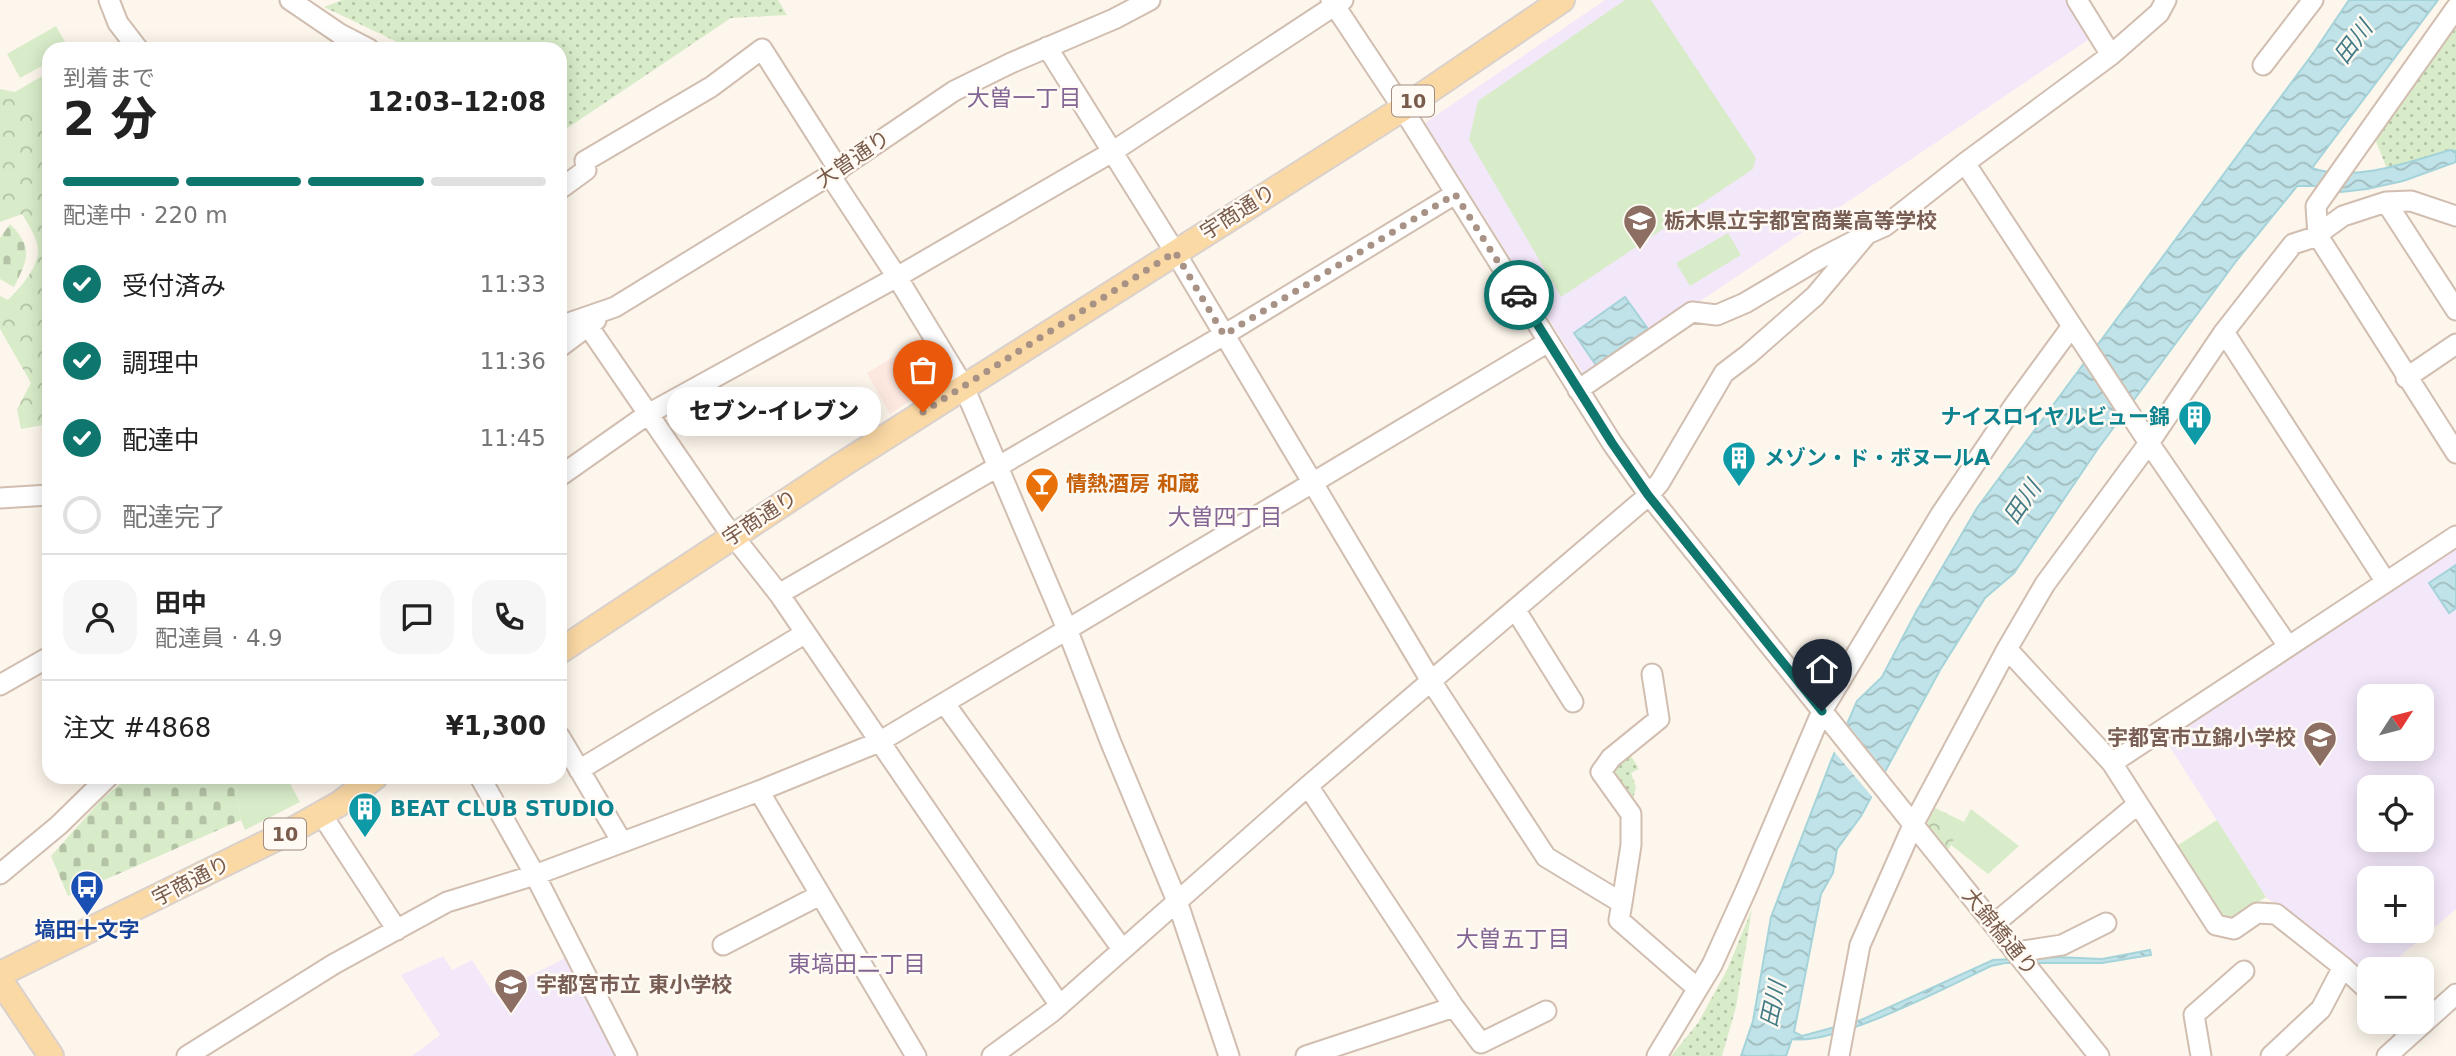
<!DOCTYPE html>
<html lang="ja">
<head>
<meta charset="utf-8">
<style>
  body { margin:0; font-family:"DejaVu Sans","Noto Sans JP",sans-serif; background:#f6f6f6; color:#222; height:100vh; display:flex; flex-direction:column; font-size:26px; white-space:nowrap }
  * { box-sizing:border-box; margin:0 }
  p { font-size:23px; color:#767676 }
  .icon { flex:none; width:38px; height:38px; fill:none; stroke:currentColor; stroke-width:2; stroke-linecap:round; stroke-linejoin:round }
  .map { position:relative; flex:1; overflow:hidden }
  .panel { position:absolute; left:42px; top:42px; width:525px; height:742px; display:flex; flex-direction:column; background:#fff; border-radius:21px; box-shadow:0 4px 18px #0003 }
  .panel>* { flex:none }
  .needle { width:46px; rotate:54deg }
  .buttons { position:absolute; left:2357px; top:684px; display:grid; gap:14px }
  .buttons a { display:grid; place-items:center; width:77px; height:77px; border-radius:14px; background:#fff; box-shadow:0 4px 18px #0003; font-size:35px }
  .pin { position:absolute; display:grid; place-items:center; width:60px; height:60px; color:#fff; margin:-72px -30px; border-radius:50% 50% 50% 0; rotate:-45deg; box-shadow:0 0 7px #0007 }
  .pin .icon { rotate:45deg }
  .courier { position:absolute; display:grid; place-items:center; width:70px; height:70px; margin:-35px; border:5px solid #0f766e; border-radius:50%; background:#fff; color:#222; box-shadow:0 2px 9px #0007 }
  .bubble { position:absolute; height:49px; border-radius:21px; background:#fff; box-shadow:0 4px 18px #0003; font-size:23px; font-weight:800; line-height:49px; text-align:center }
  .summary em { font-style:normal; font-weight:800 }
  .summary div { display:flex; flex-direction:column-reverse }
  .summary { display:flex; align-items:center; justify-content:space-between; height:119px; padding:0 21px }
  h1 { font-size:46px; font-weight:800; line-height:52px }
  .bar { display:grid; grid-template-columns:repeat(4,1fr); gap:10px 7px; align-content:center; height:84px; padding:0 21px }
  .bar i { height:9px; border-radius:5px; background:#e0e0e0 }
  .bar .active { background:#0f766e }
  .bar p { grid-column:span 4 }
  .line { display:flex; align-items:center; gap:18px; padding:0 21px; border-top:2px solid #e0e0e0 }
  .line div { flex:1 }
  .round { display:grid; place-items:center; flex:none; width:74px; height:74px; border-radius:21px; background:#f6f6f6 }
  ol { padding:0 21px; list-style:none }
  li { display:flex; align-items:center; gap:21px; height:77px }
  li p { margin-inline-start:auto }
  li .icon { padding:7px; border-radius:50%; background:#0f766e; color:#fff; stroke-width:4 }
  li:last-child { color:#767676 }
  li i { width:38px; height:38px; border:4px solid #e0e0e0; border-radius:50% }
  .map>svg:first-child { display:block }
  .commercial { fill:#fde8e0 }
  .education { fill:#f3e8fa; fill-rule:evenodd }
  .green { fill:#d8ecc9 }
  .forest { fill:url(#forest-crowns) }
  .cemetery { fill:url(#cemetery-stones) }
  .park { fill:url(#park-dots) }
  .water { fill:url(#water-waves); stroke:#a5d3da; stroke-width:2 }
  .pier { fill:#fdf6ec }
  .lines { fill:none; stroke-linecap:round; stroke-linejoin:round }
  .minor-casing { stroke:#d1beb0; stroke-width:23 }
  .major-casing { stroke:#dad1cd; stroke-width:28 }
  .minor { stroke:#fff; stroke-width:19 }
  .major { stroke:#fbd9a5; stroke-width:24 }
  .done { stroke:#a89285; stroke-width:7; stroke-dasharray:0 12.6 }
  .route { stroke:#0f766e; stroke-width:9 }
  .labels { text-anchor:middle; stroke-width:5; stroke-linejoin:round; paint-order:stroke }
  .shield { fill:#fffaf3; stroke:#a28b7f; stroke-width:2 }
  .shield-label { font-size:19px; font-weight:bold; fill:#7a5c4d }
  .street-label { font-size:21px; fill:#7a5c4d; stroke:#fffaf3 }
  .education-label { font-size:21px; font-weight:bold; fill:#785e54; stroke:#fffaf3; text-anchor:start }
  .culture-label { font-size:21px; font-weight:bold; fill:#0d838f; stroke:#fffaf3; text-anchor:start }
  .food-label { font-size:21px; font-weight:bold; fill:#c56008; stroke:#fffaf3; text-anchor:start }
  .transit-label { font-size:21px; font-weight:bold; fill:#164399; stroke:#fffaf3 }
  .water-label { font-size:23px; font-style:italic; fill:#437c86; stroke:#fffaf3 }
  .neighbourhood-label { font-size:23px; fill:#846695; stroke:#fffaf3 }
</style>
</head>
<body>
<div class="map">
<svg width="2456" height="1056" viewBox="0 0 2456 1056">
  <defs>
    <pattern id="forest-crowns" width="20" height="18" patternUnits="userSpaceOnUse" patternTransform="scale(1.75)"><rect width="20" height="18" fill="#d8ecc9"/><path d="M2 6a3 3 0 1 1 6 0M12 15a3 3 0 1 1 6 0" fill="none" stroke="#b4c2a5"/></pattern>
    <pattern id="cemetery-stones" width="16" height="16" patternUnits="userSpaceOnUse" patternTransform="scale(1.75)"><rect width="16" height="16" fill="#d8ecc9"/><path d="M2 7V4a2 2 0 0 1 4 0v3zM10 15v-3a2 2 0 0 1 4 0v3z" fill="#b4c2a5"/></pattern>
    <pattern id="park-dots" width="8" height="8" patternUnits="userSpaceOnUse" patternTransform="scale(1.75)"><rect width="8" height="8" fill="#d8ecc9"/><path d="M2 2h.1M6 6h.1" fill="none" stroke="#b4c2a5" stroke-width="1.8" stroke-linecap="round"/></pattern>
    <pattern id="water-waves" width="16" height="10" patternUnits="userSpaceOnUse" patternTransform="scale(1.75)"><rect width="16" height="10" fill="#bfe3e8"/><path d="M0 5q4-4 8 0t8 0" fill="none" stroke="#a0bbbe"/></pattern>
  </defs>
  <rect width="100%" height="100%" fill="#fdf6ec"/>
  <path class="commercial" d="M925 338 947 376 890 414 867 373Z"/>
  <path class="education" d="M1605 0H2071L2091 38 1586 378 1425 123Z
    M2456 549V909L2385 969 2370 970 2369 979 2266 897 2164 738ZM2370 696H2422V749H2370ZM2370 788H2422V840H2370ZM2370 878H2422V931H2370Z
    M443 956 452 970 472 960 494 994 567 957 615 1056H412L440 1035 401 975Z"/>
  <path class="green" d="M1625 0H1651L1756 158 1753 169 1561 297 1469 140 1478 101Z
    M56 26 69 49H49V62L20 78 7 54Z
    M49 72V149L0 122V89L15 92Z
    M1728 233 1741 255 1690 286 1676 263Z
    M234 777H291L288 780 300 802 245 830 241 820Z
    M1971 809 2019 846 1988 874 1951 845Z
    M2217 820 2266 897 2230 921H2219L2172 849Z"/>
  <path class="forest" d="M23 98 49 123V424L21 429 17 409 31 383 0 329V296L8 300C20 288 39 267 38 249 37 237 28 224 22 214L0 222V99Z
    M1935 808 1964 822 1948 850 1926 825Z"/>
  <path class="cemetery" d="M10 224C34 248 28 259 14 287L0 279V238Z
    M128 777H234L241 820 68 896 51 856 101 800Z"/>
  <path class="park" d="M342 0H778L787 15 731 18 560 133V49H412L324 7Z
    M2456 25V151L2450 150 2387 169 2373 134 2444 38Z
    M1628 751 1639 769 1631 773 1636 787 1632 803 1611 770Z
    M1752 909 1736 1007 1722 1056H1671L1698 1023 1727 970Z"/>
  <path class="water" d="M2349 0H2438L2312 168C2353 183 2409 162 2450 150L2456 151V162L2403 181 2367 189 2341 192 2317 186H2297L2237 260 2097 450 2014 573 1985 598 1940 670 1861 816 1837 849 1833 873 1821 894 1794 1032 1802 1036 1861 1020 1993 960 2056 957 2102 959 2150 950 2151 955 2102 963H2005L1991 966C1949 986 1835 1046 1792 1039L1786 1056H1741L1753 1021 1771 917 1831 761 1857 701 1882 677 1916 612 1977 508 2314 52Z
    M1625 297 1648 329 1596 365 1574 333Z
    M2456 565V608L2449 613 2429 583Z"/>
  <path class="pier" d="M1845 721 1887 774 1874 799 1832 749Z"/>
  <g class="lines">
    <g class="minor-casing">
      <path id="minor" d="M109 0 118 23 138 49
        M290 0 340 34 369 49
        M1331 0 1396 98 1612 443 1649 495 2099 1056
        M2077 0 2111 55
        M1047 47 1175 252 1431 681 1546 857 1622 903 1619 920 1697 988
        M2263 65 2313 0
        M1965 163 2149 443 2288 646
        M830 175 897 277 964 387 1067 629 1111 743 1177 901 1229 1056
        M560 189 586 170 585 161 711 87 762 49 839 170
        M2386 202 2411 201 2456 216
        M2318 234 2343 216 2386 202 2456 310
        M2318 236 2456 453
        M560 326 615 307 830 175 954 91 1011 63 1114 19 1150 0
        M588 326 723 523 779 594 1059 1004
        M2224 332 2386 582
        M560 347 596 320
        M2406 378 2456 344
        M1578 390 1692 312 1717 315 1745 303 1819 259 1860 238
        M560 476 648 414 897 277 1112 152 1343 0
        M0 498 49 495
        M779 594 1224 335 1455 194
        M1515 609 1573 702
        M2007 649 2112 763 2216 925 2234 929 2257 913 2276 914 2343 967 2370 992
        M0 685 49 657
        M945 704 1122 949
        M560 737 622 842
        M2112 763 2456 536
        M579 770 804 634
        M480 777 535 875 627 1056
        M759 791 916 1056
        M322 815 397 930
        M0 874 59 825 108 777
        M1622 903 1631 845V814L1601 772 1611 758 1659 719 1652 674
        M1994 924 2138 804
        M723 945 820 895
        M2016 952 2062 945 2106 923
        M1454 1007 1481 1043 1546 1011
        M2397 1022 2409 1035
        M187 1056 334 964 447 902 535 875 759 791 879 742 1548 342
        M992 1056 1052 1012 1308 786 1649 495 1660 482 1724 373 1749 354 1815 296 1867 234 1885 226 1965 163 2111 55 2159 13 2166 0
        M1306 1056 1454 1007 1308 786
        M1657 1056 1712 965 1746 890 1822 711 1941 514 2015 404 2072 326
        M1839 1056 1860 945 1914 823 2007 649 2045 584 2149 443 2224 332 2293 244 2318 236 2316 206 2456 8
        M2201 1056 2194 1015 2244 971
        M2271 1056 2321 1009 2343 967
        M2387 1056 2456 994"/>
    </g>
    <g class="major-casing">
      <path id="major" d="M560 651 843 464 1402 109 1562 0
        M0 974 289 832 339 804 375 777
        M0 980 51 1056"/>
    </g>
    <use href="#minor" class="minor"/>
    <use href="#major" class="major"/>
  </g>
  <g class="lines">
    <path class="done" d="M923 412 1175 252 1224 335 1455 194 1519 295"/>
    <path class="route" d="M1519 295 1612 443 1648 495 1822 711"/>
  </g>
  <defs>
    <g id="school-pin" transform="scale(1.75)"><path d="M0 17L-7.5 6A9.5 9.5 0 1 1 7.5 6Z" fill="#8d6e63" stroke="#fffaf3"/><path d="M0-5L7-2L0 1L-7-2ZM-4 1L0 2.5L4 1V4Q0 6-4 4Z" fill="#fff"/></g>
    <g id="building-pin" transform="scale(1.75)"><path d="M0 17L-7.5 6A9.5 9.5 0 1 1 7.5 6Z" fill="#0f9aa8" stroke="#fffaf3"/><path d="M-4-6H4V6H1V3H-1V6H-4ZM-2.5-4.3h1.7v1.8h-1.7ZM.8-4.3h1.7v1.8H.8ZM-2.5-1h1.7V.8h-1.7ZM.8-1h1.7V.8H.8Z" fill="#fff"/></g>
    <g id="bar-pin" transform="scale(1.75)"><path d="M0 17L-7.5 6A9.5 9.5 0 1 1 7.5 6Z" fill="#e8710a" stroke="#fffaf3"/><path d="M-6-5H6L.8 .8V4.5H3.5V6h-7V4.5H-.8V.8Z" fill="#fff"/></g>
    <g id="bus-pin" transform="scale(1.75)"><path d="M0 17L-7.5 6A9.5 9.5 0 1 1 7.5 6Z" fill="#1a4fb4" stroke="#fffaf3"/><path d="M-5-6H5V4H4V6H2V4H-2V6H-4V4H-5ZM-3.5-4V0h7V-4ZM-3.5 1.2v1.5H-2V1.2ZM2 1.2v1.5H3.5V1.2Z" fill="#fff"/></g>
  </defs>
  <g fill-rule="evenodd">
    <use href="#school-pin" x="1640" y="221"/>
    <use href="#building-pin" x="2195" y="417"/>
    <use href="#building-pin" x="1739" y="458"/>
    <use href="#bar-pin" x="1042" y="484"/>
    <use href="#school-pin" x="2320" y="738"/>
    <use href="#building-pin" x="365" y="809"/>
    <use href="#bus-pin" x="87" y="887"/>
    <use href="#school-pin" x="511" y="985"/>
  </g>
  <g class="labels">
    <g class="shield">
      <rect x="1392" y="85.5" width="42" height="31" rx="5"/>
      <rect x="264" y="818.5" width="42" height="31" rx="5"/>
    </g>
    <g class="shield-label">
      <text x="1413" y="108">10</text>
      <text x="285" y="841">10</text>
    </g>
    <g class="street-label">
      <text transform="translate(853 159) rotate(-34)" y="7">大曽通り</text>
      <text transform="translate(1238 212) rotate(-32)" y="7">宇商通り</text>
      <text transform="translate(760 518) rotate(-33)" y="7">宇商通り</text>
      <text transform="translate(191 881) rotate(-27)" y="7">宇商通り</text>
      <text transform="translate(2000 932) rotate(51)" y="7">大錦橋通り</text>
    </g>
    <g class="education-label">
      <text x="1664" y="228">栃木県立宇都宮商業高等学校</text>
      <text x="2296" y="745" text-anchor="end">宇都宮市立錦小学校</text>
      <text x="536" y="992">宇都宮市立 東小学校</text>
    </g>
    <g class="culture-label">
      <text x="2170" y="424" text-anchor="end">ナイスロイヤルビュー錦</text>
      <text x="1764" y="465">メゾン・ド・ボヌールA</text>
      <text x="390" y="816">BEAT CLUB STUDIO</text>
    </g>
    <g class="food-label">
      <text x="1066" y="491">情熱酒房 和蔵</text>
    </g>
    <g class="transit-label">
      <text x="87" y="937">塙田十文字</text>
    </g>
    <g class="water-label">
      <text transform="translate(2353 42) rotate(-53)" y="8">田川</text>
      <text transform="translate(2022 502) rotate(-56)" y="8">田川</text>
      <text transform="translate(1773 1004) rotate(-78)" y="8">田川</text>
    </g>
    <g class="neighbourhood-label">
      <text x="1024" y="106">大曽一丁目</text>
      <text x="1225" y="525">大曽四丁目</text>
      <text x="1513" y="947">大曽五丁目</text>
      <text x="857" y="972">東塙田二丁目</text>
    </g>
  </g>
</svg>
<div class="buttons">
<a><svg class="needle" viewBox="-14 -14 28 28"><path d="M0-13l5 13h-10z" fill="#e53935"/><path d="M0 13l5-13h-10z" fill="#767676"/></svg></a>
<a><svg class="icon" aria-label="locate" viewBox="0 0 24 24"><circle cx="12" cy="12" r="6"/><path d="M12 2v4M12 18v4M2 12h4M18 12h4"/></svg></a>
<a>+</a>
<a>−</a>
</div>
<div class="pin" style="left:923px;top:412px;background:#ea580c"><svg class="icon" aria-label="bag" viewBox="0 0 24 24"><path d="M5 8h14l-1 12H6zM9 8a3 3 0 0 1 6 0"/></svg></div>
<div class="pin" style="left:1822px;top:711px;background:#1f2937"><svg class="icon" aria-label="home" viewBox="0 0 24 24"><path d="M3 11l9-7 9 7M6 9v11h12V9"/></svg></div>
<div class="courier" style="left:1519px;top:295px"><svg class="icon" aria-label="car" viewBox="0 0 24 24"><path d="M5 17H2v-5l4-1 3-4h7l3 4 3 1v5h-3M9 17h6M6 11h13"/><circle cx="7" cy="17" r="2"/><circle cx="17" cy="17" r="2"/></svg></div>
<div class="bubble" style="left:667px;top:387px;width:214px">セブン-イレブン</div>
<section class="panel">
<div class="summary"><div><h1>2 分</h1><p>到着まで</p></div><em>12:03–12:08</em></div>
<div class="bar"><i class="active"></i><i class="active"></i><i class="active"></i><i></i><p>配達中 · 220 m</p></div>
<ol>
<li><svg class="icon" aria-label="check" viewBox="0 0 24 24"><path d="M5 12l5 5 9-10"/></svg>受付済み<p>11:33</p></li>
<li><svg class="icon" aria-label="check" viewBox="0 0 24 24"><path d="M5 12l5 5 9-10"/></svg>調理中<p>11:36</p></li>
<li><svg class="icon" aria-label="check" viewBox="0 0 24 24"><path d="M5 12l5 5 9-10"/></svg>配達中<p>11:45</p></li>
<li><i></i>配達完了</li>
</ol>
<div class="line" style="height:126px"><a class="round"><svg class="icon" aria-label="person" viewBox="0 0 24 24"><circle cx="12" cy="8" r="4"/><path d="M4 21q1-7 8-7t8 7"/></svg></a><div><b>田中</b><p>配達員 · 4.9</p></div><a class="round"><svg class="icon" aria-label="chat" viewBox="0 0 24 24"><path d="M4 5h16v11H9l-5 4z"/></svg></a><a class="round"><svg class="icon" aria-label="phone" viewBox="0 0 24 24"><path d="M5 4h4l2 5-3 2q2 4 5 5l2-3 5 2v4C11 20 4 13 5 4z"/></svg></a></div>
<div class="line" style="height:91px"><div>注文 #4868</div><b>¥1,300</b></div>
</section>
</div>
</body>
</html>
